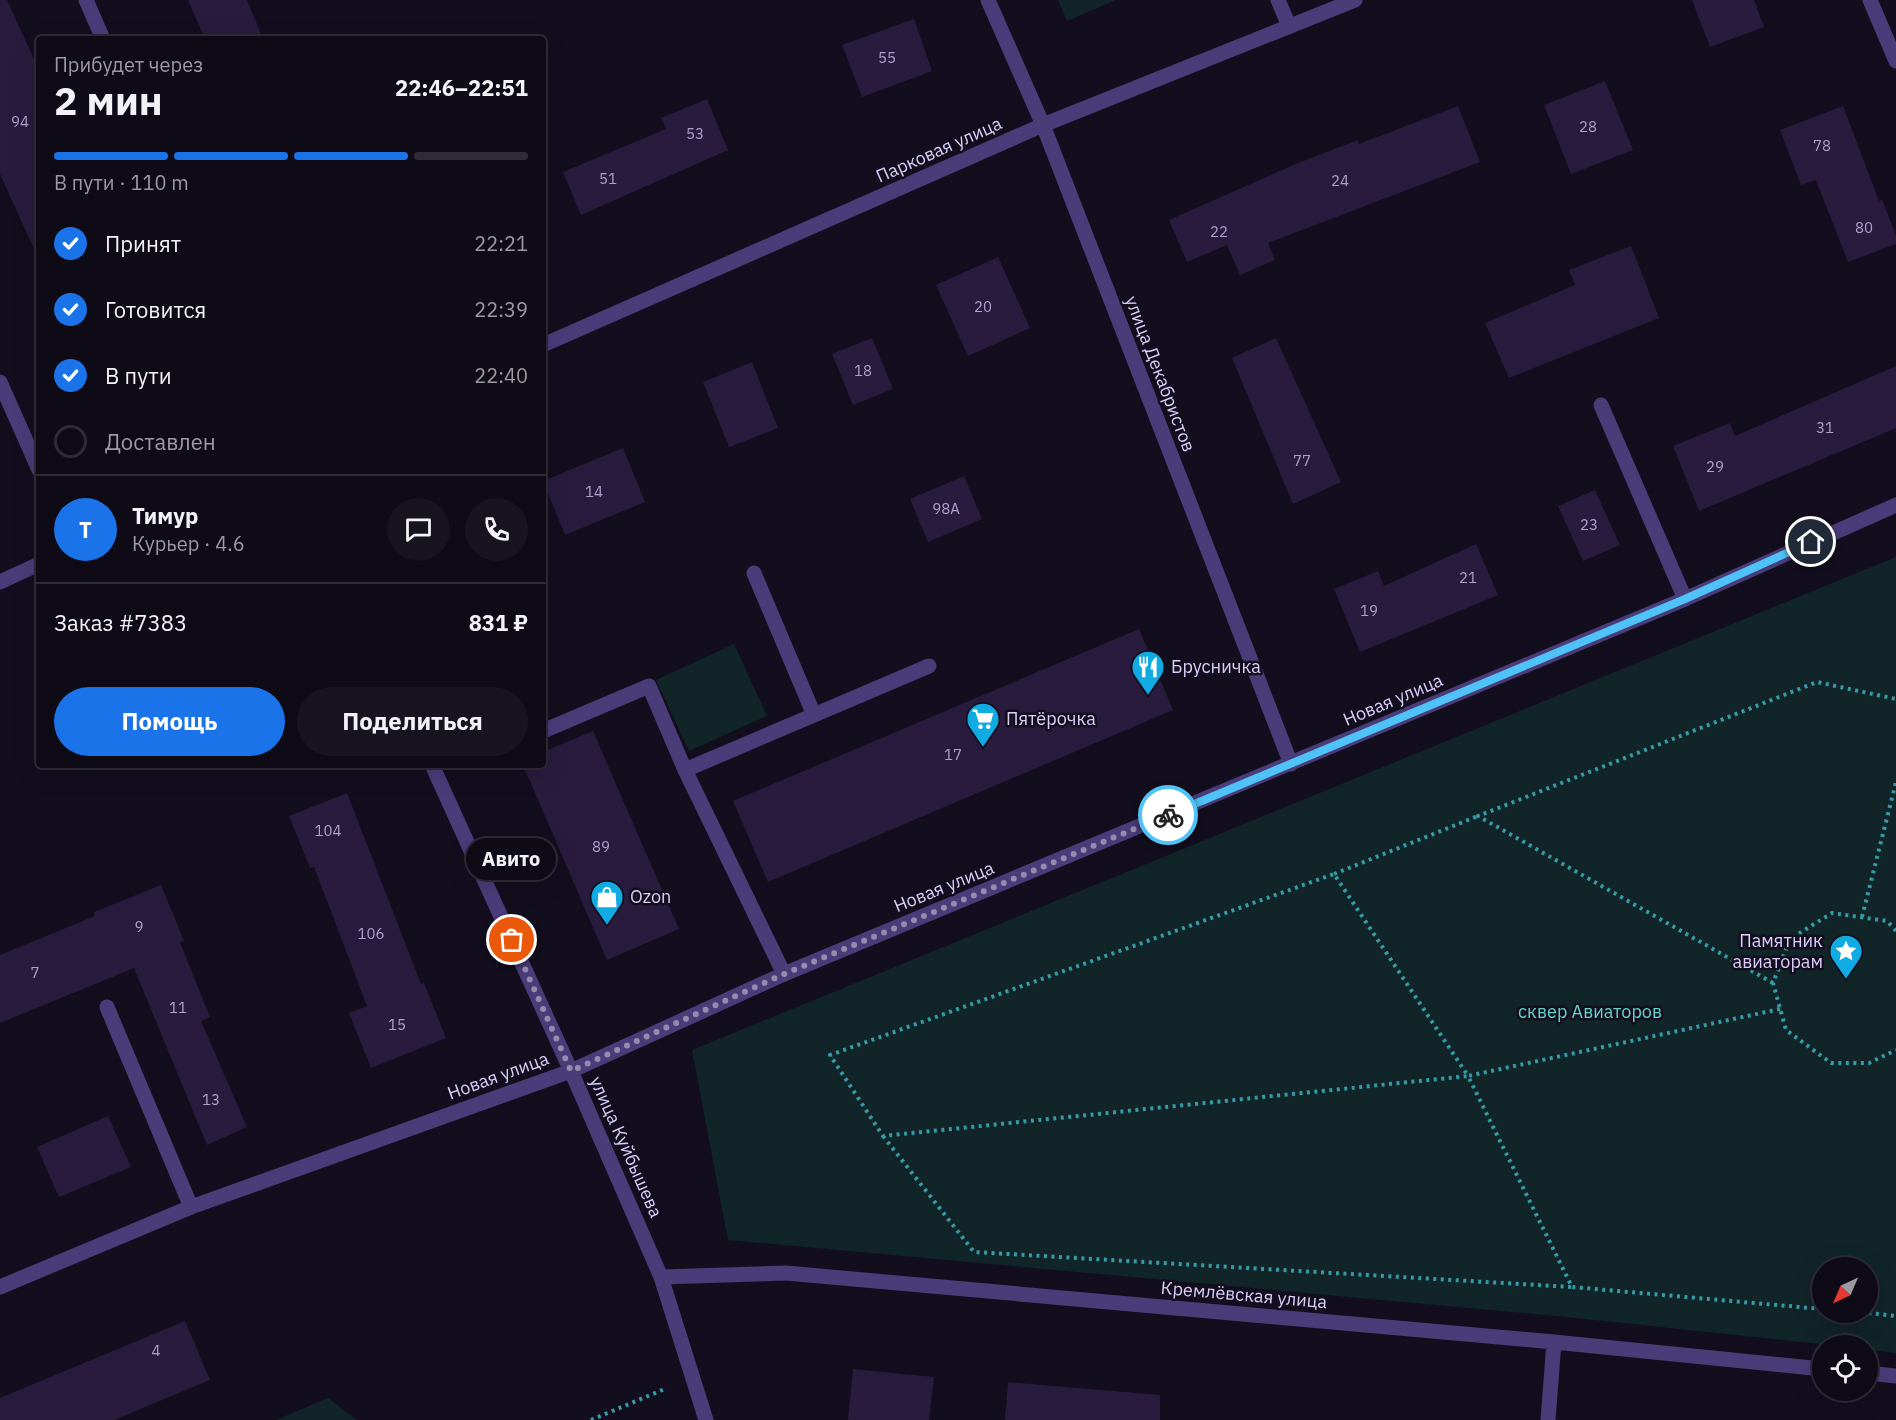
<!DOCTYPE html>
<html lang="ru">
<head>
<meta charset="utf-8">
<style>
  body { margin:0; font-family:"IBM Plex Sans",sans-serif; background:#17131f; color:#f1f3f6; height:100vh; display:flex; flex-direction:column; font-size:22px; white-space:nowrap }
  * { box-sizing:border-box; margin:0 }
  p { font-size:20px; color:#9b9aa1 }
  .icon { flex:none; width:33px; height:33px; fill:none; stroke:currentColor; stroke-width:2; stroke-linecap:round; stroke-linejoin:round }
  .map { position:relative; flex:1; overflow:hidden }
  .side { position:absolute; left:36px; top:36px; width:510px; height:732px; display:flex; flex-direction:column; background:#0e0a16; border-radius:6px; box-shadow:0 6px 24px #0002,0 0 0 2px #2e2b35 }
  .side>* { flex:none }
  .needle { width:39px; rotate:224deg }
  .fabs { position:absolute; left:1812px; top:1257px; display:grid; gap:12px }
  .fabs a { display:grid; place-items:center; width:66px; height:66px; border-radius:50%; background:#0e0a16; box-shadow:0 6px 24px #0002,0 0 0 2px #2e2b35; font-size:30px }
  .pin { position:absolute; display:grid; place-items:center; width:51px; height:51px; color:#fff; margin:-26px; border:3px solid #fff; border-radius:50%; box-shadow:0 2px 6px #0007 }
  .courier { position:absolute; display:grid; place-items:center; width:60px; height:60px; margin:-30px; border:4px solid #4fc3f7; border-radius:50%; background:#fff; color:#222; box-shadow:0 2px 8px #0007 }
  .bubble { position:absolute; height:42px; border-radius:21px; background:#0e0a16; box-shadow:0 6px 24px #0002,0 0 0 2px #2e2b35; font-size:20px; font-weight:700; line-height:42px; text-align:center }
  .headline em { font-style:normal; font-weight:700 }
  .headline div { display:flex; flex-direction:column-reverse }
  .headline { display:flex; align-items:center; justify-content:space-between; height:102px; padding:0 18px }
  h1 { font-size:39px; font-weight:700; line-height:45px }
  .bar { display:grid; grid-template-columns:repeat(4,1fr); gap:9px 6px; align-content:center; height:72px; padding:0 18px }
  .bar i { height:8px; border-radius:4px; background:#2e2b35 }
  .bar .selected { background:#1a73e8 }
  .bar p { grid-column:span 4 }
  .line { display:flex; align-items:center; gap:15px; padding:0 18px; border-top:2px solid #2e2b35 }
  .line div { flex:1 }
  .round { display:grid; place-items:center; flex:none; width:63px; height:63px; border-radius:32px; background:#17131f }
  ol { padding:0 18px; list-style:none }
  li { display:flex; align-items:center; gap:18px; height:66px }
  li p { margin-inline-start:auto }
  li .icon { padding:6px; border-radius:50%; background:#1a73e8; color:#fff; stroke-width:4 }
  li:last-child { color:#9b9aa1 }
  li i { width:33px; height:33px; border:3px solid #2e2b35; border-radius:50% }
  .cta { display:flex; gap:12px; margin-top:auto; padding:12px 18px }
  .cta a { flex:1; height:69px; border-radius:36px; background:#1a73e8; color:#fff; font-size:24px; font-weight:700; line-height:69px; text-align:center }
  .cta a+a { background:#17131f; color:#f1f3f6 }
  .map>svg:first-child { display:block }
  .green { fill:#112427; fill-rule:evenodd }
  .building { fill:#281b3d }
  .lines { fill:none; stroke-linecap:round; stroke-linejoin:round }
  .path { stroke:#369ba7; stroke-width:4; stroke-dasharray:3 4.5; stroke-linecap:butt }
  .service { stroke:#493c79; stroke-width:15 }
  .minor { stroke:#493c79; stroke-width:15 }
  .tertiary { stroke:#493c79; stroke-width:15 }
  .done { stroke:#958bae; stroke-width:6; stroke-dasharray:0 10.8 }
  .route { stroke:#4fc3f7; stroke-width:8 }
  .labels { text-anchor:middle; stroke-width:5; stroke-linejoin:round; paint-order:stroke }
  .number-label { font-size:15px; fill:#aea1cc }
  .street-label { font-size:18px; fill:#dbcefb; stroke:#130e1e }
  .poi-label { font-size:18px; fill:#dbcefb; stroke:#130e1e; text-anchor:start }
  .park-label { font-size:18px; fill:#61d5cc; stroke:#130e1e }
</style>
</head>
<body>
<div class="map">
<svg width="1896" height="1420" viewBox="0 0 1896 1420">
  <rect width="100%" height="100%" fill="#130e1e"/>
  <path class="green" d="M1058 0H1116L1067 21Z
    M1896 557V1353L1868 1350V1346L1829 1345 1557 1316 728 1240 692 1050ZM1822 1268H1868V1312H1822Z
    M734 644 767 716 689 751 656 680Z
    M328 1398 357 1420H276Z"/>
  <path class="building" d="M0 0H7L39 70V260L0 174Z
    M188 0H247L263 39H205Z
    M1692 0H1754L1764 27 1710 47Z
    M914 19 932 71 862 97 842 45Z
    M1605 81 1633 150 1571 174 1544 105Z
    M707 99 728 150 581 215 563 172 666 129 661 118Z
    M1458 106 1480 162 1268 243 1275 260 1240 275 1227 245 1187 262 1169 220 1298 163 1358 140 1359 144Z
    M1843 106 1879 201 1882 199 1896 236V244L1848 262 1816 180 1801 185 1780 130Z
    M1631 246 1659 318 1509 378 1485 323 1575 285 1569 270Z
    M998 257 1030 328 968 356 936 285Z
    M872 338 893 389 853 405 832 354Z
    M1276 338 1341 482 1293 504 1232 358Z
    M752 362 778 428 729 447 703 382Z
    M1896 366V428L1699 511 1673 446 1730 423 1735 436Z
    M623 448 645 502 565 535 543 481Z
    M964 476 982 519 928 542 910 499Z
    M1595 490 1620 545 1583 561 1558 506Z
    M1476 544 1498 595 1360 652 1334 589 1378 571 1384 586Z
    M1139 629 1173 710 768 882 733 801Z
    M593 731 679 929 607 960 523 765H543V752Z
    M347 793 421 984 424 983 446 1038 371 1068 349 1013 367 1006 314 867 310 868 289 816Z
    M161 885 184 941 180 942 210 1017 201 1021 247 1127 207 1145 134 968 0 1023V955L95 916 94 912Z
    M108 1116 131 1167 59 1197 37 1147Z
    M185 1321 210 1380 114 1420H0V1398Z
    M853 1369 934 1377 929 1420H848Z
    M1008 1382 1160 1395V1420H1005Z"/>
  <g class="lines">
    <path class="path" d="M1334 874 1478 816
      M1862 917 1896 782
      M1896 931 1887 921 1832 913 1790 939 1773 983 1786 1030 1831 1063H1869L1896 1050
      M1773 983 1478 816 1817 682 1896 699
      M1780 1009 1468 1076 1334 874 830 1055 883 1136 1468 1076 1572 1287 1822 1309
      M883 1136 974 1252 1572 1287
      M1861 1312 1896 1316
      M591 1420 667 1388"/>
    <path class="service" d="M1278 0 1289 26
      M0 382 39 470
      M1601 405 1685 599
      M754 573 814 715
      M543 731 649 686 685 770 784 974
      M685 770 929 666
      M107 1007 191 1207"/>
    <path class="minor" d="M86 0 103 39
      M988 0 1043 125 1291 764
      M543 345 1043 125 1355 0
      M0 582 39 564
      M432 765 571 1071 661 1277 706 1420
      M661 1277 786 1273 1554 1342 1822 1369
      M0 1287 191 1207 571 1071 784 974 1685 599 1896 505
      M1868 1373 1896 1376
      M1548 1420 1554 1342"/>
    <path class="tertiary" d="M1870 0 1896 61"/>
  </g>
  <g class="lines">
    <path class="done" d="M512 940 571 1071 784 974 1168 815"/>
    <path class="route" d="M1168 815 1685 599 1811 542"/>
  </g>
  <defs>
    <g id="restaurant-pin" transform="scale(1.725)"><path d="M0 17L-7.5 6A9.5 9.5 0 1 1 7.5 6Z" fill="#11abe4" stroke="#130e1e"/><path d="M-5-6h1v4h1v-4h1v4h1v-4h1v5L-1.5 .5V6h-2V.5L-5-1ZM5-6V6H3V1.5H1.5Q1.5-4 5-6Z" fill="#fff"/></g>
    <g id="supermarket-pin" transform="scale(1.725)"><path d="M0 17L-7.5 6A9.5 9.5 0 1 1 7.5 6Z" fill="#11abe4" stroke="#130e1e"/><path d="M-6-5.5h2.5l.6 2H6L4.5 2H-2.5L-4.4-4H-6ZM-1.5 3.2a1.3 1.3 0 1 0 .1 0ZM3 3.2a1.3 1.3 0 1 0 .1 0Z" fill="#fff"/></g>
    <g id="shop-pin" transform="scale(1.725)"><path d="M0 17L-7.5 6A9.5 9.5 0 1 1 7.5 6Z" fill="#11abe4" stroke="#130e1e"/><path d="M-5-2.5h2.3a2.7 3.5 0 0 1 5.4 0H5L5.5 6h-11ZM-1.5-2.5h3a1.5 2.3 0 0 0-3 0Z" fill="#fff"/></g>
    <g id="sight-pin" transform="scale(1.725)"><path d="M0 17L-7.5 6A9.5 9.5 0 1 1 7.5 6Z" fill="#11abe4" stroke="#130e1e"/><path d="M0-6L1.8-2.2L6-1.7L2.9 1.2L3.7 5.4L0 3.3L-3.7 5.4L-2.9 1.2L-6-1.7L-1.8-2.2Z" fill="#fff"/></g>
  </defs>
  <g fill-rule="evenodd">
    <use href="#restaurant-pin" x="1148" y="667"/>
    <use href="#supermarket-pin" x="983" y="719"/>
    <use href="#shop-pin" x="607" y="897"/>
    <use href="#sight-pin" x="1846" y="951"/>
  </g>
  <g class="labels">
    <g class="number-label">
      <text x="887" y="63">55</text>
      <text x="20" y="127">94</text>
      <text x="1588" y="132">28</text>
      <text x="695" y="139">53</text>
      <text x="1822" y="151">78</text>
      <text x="608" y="184">51</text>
      <text x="1340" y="186">24</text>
      <text x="1864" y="233">80</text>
      <text x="1219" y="237">22</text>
      <text x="983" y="312">20</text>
      <text x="863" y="376">18</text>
      <text x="1825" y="433">31</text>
      <text x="1302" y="466">77</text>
      <text x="1715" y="472">29</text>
      <text x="594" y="497">14</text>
      <text x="946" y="514">98А</text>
      <text x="1589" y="530">23</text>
      <text x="1468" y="583">21</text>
      <text x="1369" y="616">19</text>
      <text x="953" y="760">17</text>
      <text x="328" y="836">104</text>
      <text x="601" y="852">89</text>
      <text x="139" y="932">9</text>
      <text x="371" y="939">106</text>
      <text x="35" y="978">7</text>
      <text x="178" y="1013">11</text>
      <text x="397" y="1030">15</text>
      <text x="211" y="1105">13</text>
      <text x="156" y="1356">4</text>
    </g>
    <g class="street-label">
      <text transform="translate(939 150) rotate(-24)" y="6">Парковая улица</text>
      <text transform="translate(1160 374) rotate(69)" y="6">улица Декабристов</text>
      <text transform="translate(1393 700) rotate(-23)" y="6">Новая улица</text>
      <text transform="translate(944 887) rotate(-22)" y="6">Новая улица</text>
      <text transform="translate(498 1076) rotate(-20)" y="6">Новая улица</text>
      <text transform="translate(626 1147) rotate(66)" y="6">улица Куйбышева</text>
      <text transform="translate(1244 1295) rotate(5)" y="6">Кремлёвская улица</text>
    </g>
    <g class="poi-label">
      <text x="1171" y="673">Брусничка</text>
      <text x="1006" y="725">Пятёрочка</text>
      <text x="630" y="903">Ozon</text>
      <text x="1823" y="947" text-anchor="end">Памятник<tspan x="1823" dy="21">авиаторам</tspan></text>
    </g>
    <g class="park-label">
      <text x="1590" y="1018">сквер Авиаторов</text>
    </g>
  </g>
</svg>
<div class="fabs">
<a><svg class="needle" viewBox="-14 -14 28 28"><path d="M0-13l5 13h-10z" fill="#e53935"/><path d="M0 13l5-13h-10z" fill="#9b9aa1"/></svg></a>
<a><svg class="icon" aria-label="locate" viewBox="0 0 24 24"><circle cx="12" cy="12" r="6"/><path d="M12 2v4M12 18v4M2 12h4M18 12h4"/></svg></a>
</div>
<div class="pin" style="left:512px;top:940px;background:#ea580c"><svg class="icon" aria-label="bag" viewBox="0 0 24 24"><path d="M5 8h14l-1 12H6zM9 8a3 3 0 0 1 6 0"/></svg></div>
<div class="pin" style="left:1811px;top:542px;background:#1f2937"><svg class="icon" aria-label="home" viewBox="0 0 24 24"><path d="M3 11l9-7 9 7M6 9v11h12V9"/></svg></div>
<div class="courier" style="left:1168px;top:815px"><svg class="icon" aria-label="bike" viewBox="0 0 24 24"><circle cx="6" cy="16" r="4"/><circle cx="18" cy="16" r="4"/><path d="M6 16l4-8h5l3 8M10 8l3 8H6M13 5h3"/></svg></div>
<div class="bubble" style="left:466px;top:838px;width:90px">Авито</div>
<section class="side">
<div class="headline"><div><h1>2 мин</h1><p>Прибудет через</p></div><em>22:46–22:51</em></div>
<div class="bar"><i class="selected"></i><i class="selected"></i><i class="selected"></i><i></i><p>В пути · 110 m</p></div>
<ol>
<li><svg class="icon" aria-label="check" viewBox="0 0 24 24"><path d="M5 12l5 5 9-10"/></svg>Принят<p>22:21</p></li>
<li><svg class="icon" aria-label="check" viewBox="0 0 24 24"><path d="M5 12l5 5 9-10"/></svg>Готовится<p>22:39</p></li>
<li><svg class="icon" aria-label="check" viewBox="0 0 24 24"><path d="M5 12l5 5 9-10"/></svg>В пути<p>22:40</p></li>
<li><i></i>Доставлен</li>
</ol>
<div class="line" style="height:108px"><b class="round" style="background:#1a73e8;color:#fff">Т</b><div><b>Тимур</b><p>Курьер · 4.6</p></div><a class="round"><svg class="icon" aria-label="chat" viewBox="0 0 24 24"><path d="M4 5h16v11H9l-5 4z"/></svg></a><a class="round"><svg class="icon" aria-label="phone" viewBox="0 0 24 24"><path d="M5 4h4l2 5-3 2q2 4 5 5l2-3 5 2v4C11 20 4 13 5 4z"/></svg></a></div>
<div class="line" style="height:78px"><div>Заказ #7383</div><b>831 ₽</b></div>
<div class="cta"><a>Помощь</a><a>Поделиться</a></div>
</section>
</div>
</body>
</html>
